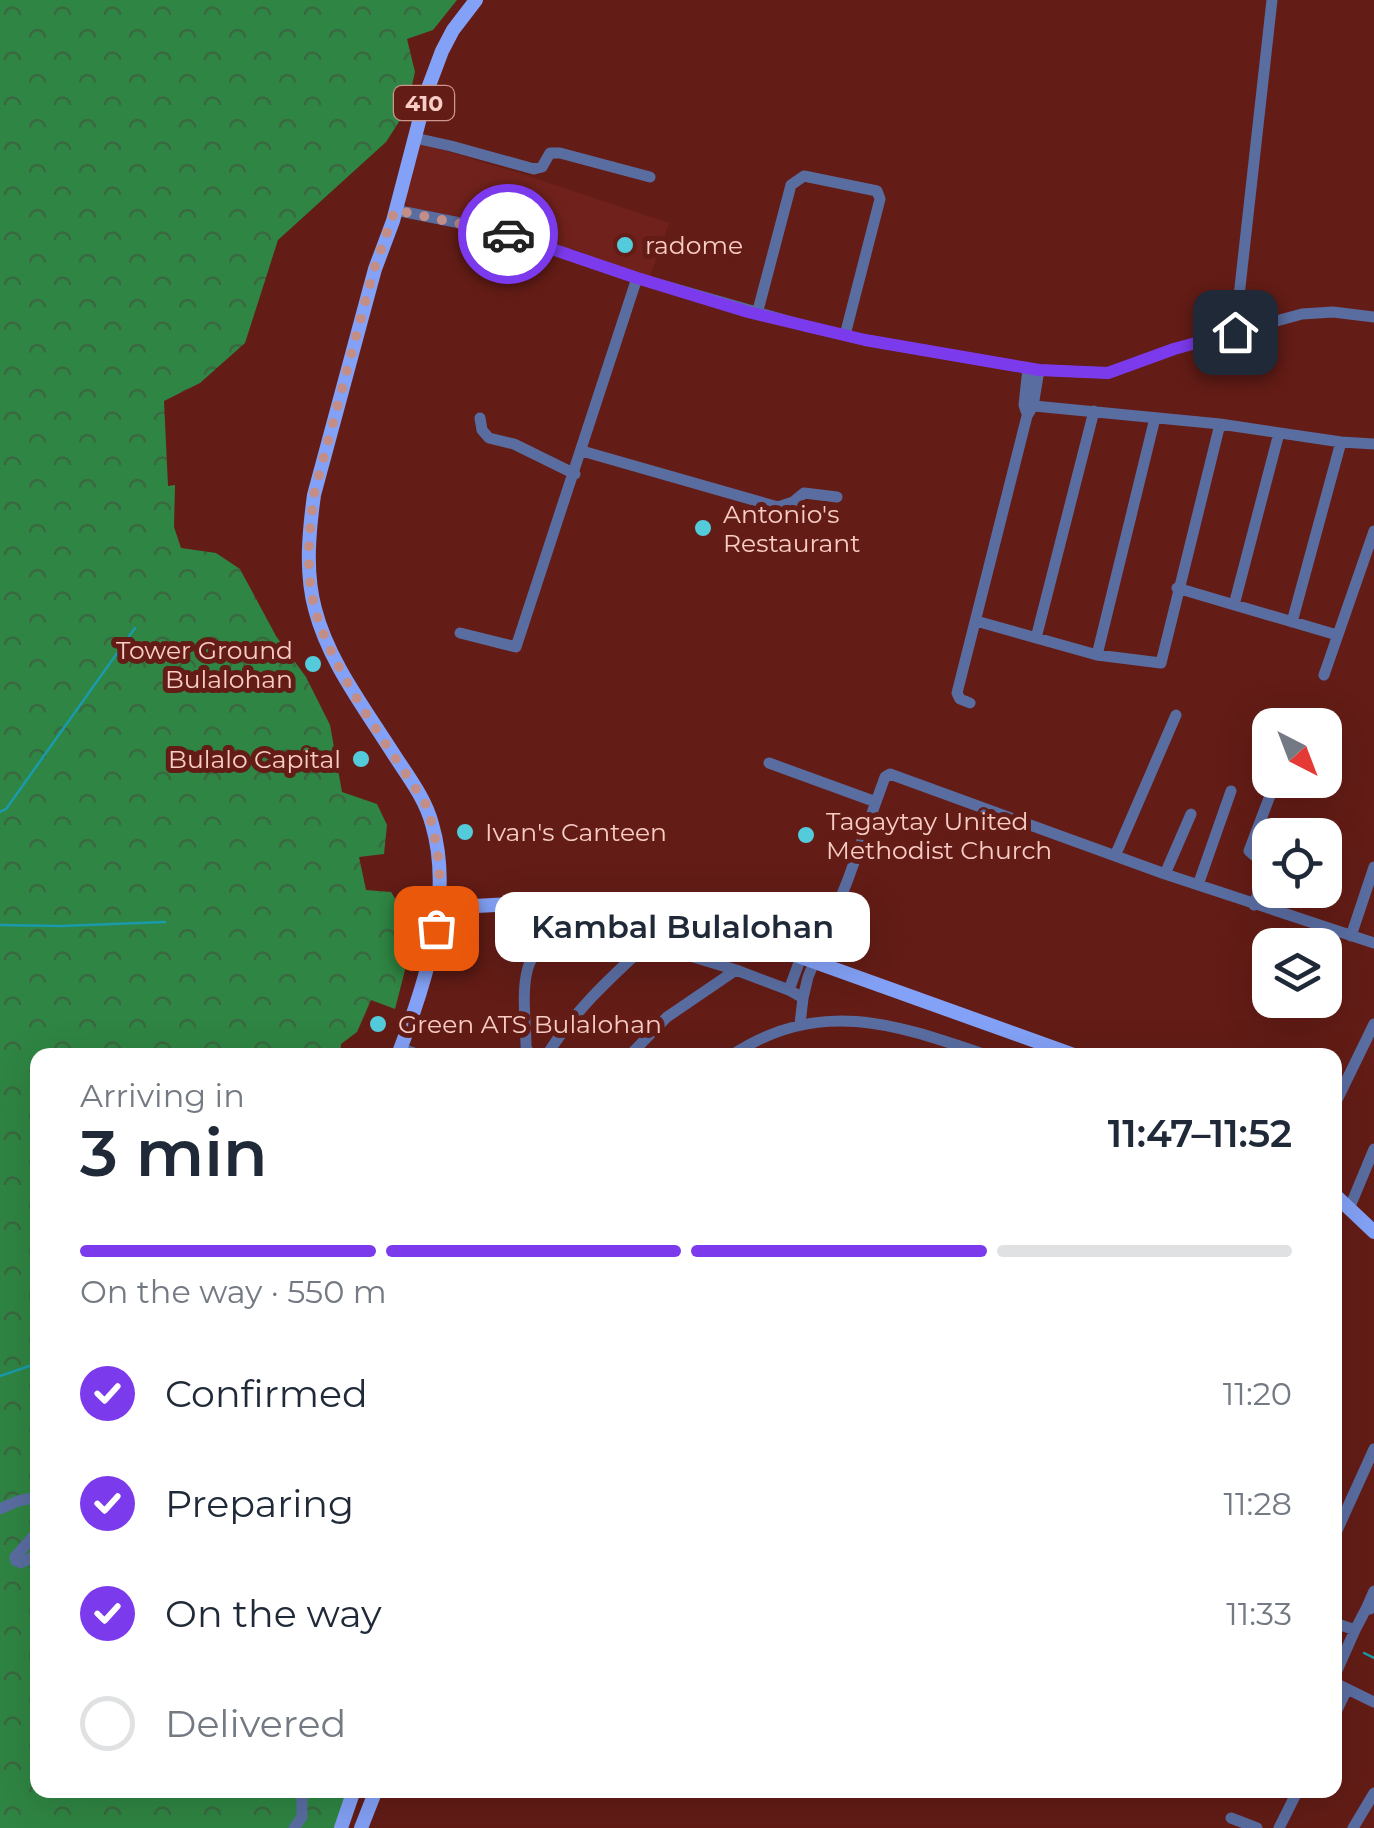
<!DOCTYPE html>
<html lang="en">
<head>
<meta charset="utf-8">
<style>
  body { margin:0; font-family:Montserrat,sans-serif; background:#f6f6f7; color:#1f2937; height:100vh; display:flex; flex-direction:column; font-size:38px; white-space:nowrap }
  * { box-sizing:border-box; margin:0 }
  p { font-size:32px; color:#747a83 }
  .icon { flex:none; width:55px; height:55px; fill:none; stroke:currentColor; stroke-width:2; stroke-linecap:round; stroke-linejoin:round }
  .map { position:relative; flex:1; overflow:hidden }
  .panel { position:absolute; left:30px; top:1048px; width:1312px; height:750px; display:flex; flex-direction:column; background:#fff; border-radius:20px; box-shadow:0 10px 40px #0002 }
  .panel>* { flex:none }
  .needle { width:65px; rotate:138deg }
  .fabs { position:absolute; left:1252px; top:708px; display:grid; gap:20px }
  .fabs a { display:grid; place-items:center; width:90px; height:90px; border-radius:20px; background:#fff; box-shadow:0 10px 40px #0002; font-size:50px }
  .pin { position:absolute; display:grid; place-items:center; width:85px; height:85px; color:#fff; margin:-42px; border-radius:20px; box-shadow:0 5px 15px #0006 }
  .courier { position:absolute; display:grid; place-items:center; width:100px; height:100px; margin:-50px; border:8px solid #7c3aed; border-radius:50%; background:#fff; color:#222; box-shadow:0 2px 12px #0007 }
  .bubble { position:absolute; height:70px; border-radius:20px; background:#fff; box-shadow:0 10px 40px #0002; font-size:32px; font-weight:600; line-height:70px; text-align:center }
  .headline em { font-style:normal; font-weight:600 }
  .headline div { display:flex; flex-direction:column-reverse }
  .headline { display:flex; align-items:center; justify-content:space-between; height:170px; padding:0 50px }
  h1 { font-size:65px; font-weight:600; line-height:75px }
  .bar { display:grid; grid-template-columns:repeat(4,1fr); gap:15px 10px; align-content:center; height:120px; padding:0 50px }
  .bar i { height:12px; border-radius:8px; background:#e0e1e3 }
  .bar .active { background:#7c3aed }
  .bar p { grid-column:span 4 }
  ol { padding:0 50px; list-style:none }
  li { display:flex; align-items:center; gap:30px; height:110px }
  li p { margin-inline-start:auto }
  li .icon { padding:10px; border-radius:50%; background:#7c3aed; color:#fff; stroke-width:4 }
  li:last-child { color:#747a83 }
  li i { width:55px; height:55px; border:5px solid #e0e1e3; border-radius:50% }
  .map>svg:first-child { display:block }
  .built { fill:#71211b }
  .forest { fill:url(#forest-crowns) }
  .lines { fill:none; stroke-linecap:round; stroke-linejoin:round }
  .stream { stroke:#1a9aaa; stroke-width:2.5 }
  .minor { stroke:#5a6da1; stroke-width:11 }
  .major { stroke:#83a1f6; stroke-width:14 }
  .done { stroke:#c48e88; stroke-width:10; stroke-dasharray:0 18 }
  .route { stroke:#7c3aed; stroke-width:12 }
  .poi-dot { fill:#53cbdb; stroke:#631c16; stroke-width:4 }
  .labels { text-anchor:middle; stroke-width:10; stroke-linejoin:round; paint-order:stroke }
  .shield { fill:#631c16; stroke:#cc9791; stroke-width:2.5 }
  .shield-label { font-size:22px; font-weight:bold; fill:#f9ccc6 }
  .poi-label { font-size:25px; fill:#f9ccc6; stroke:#631c16; text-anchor:start }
</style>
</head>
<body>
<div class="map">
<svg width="1374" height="1828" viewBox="0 0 1374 1828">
  <defs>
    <pattern id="forest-crowns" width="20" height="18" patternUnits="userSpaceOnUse" patternTransform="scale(2.5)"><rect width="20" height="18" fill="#2f8543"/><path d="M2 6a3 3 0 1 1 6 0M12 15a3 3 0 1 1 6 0" fill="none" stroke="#3a6840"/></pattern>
  </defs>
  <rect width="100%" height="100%" fill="#631c16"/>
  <path class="built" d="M420 143 519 173 669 223 649 279 584 256 582 252 573 249 569 251 500 227 408 207 404 197Z"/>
  <path class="forest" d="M0 0H457L433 30 407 39 415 72 406 111 386 142 278 240 245 343 200 383 164 401 168 486 175 485 174 527 181 548 216 553 240 569 276 636 306 677 330 725 342 792 377 804 387 825 384 854 359 857 366 890 391 892 402 910 420 912 395 1009 371 1000 357 1032 341 1044 340 1055H38V1790H352L337 1828H0Z"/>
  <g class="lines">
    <path class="stream" d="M0 812 6 809 135 628
      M0 925 61 926 165 922
      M0 1376 38 1363
      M1364 1653 1374 1658"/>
    <path class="minor" d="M415 138 451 146 534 169 542 167 550 153H560L650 177
      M395 210 495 230 637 278 809 327 865 340 1039 370 1108 373 1174 349 1302 314 1333 312 1374 317
      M757 314 791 185 804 176 877 191 880 199 845 335
      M1235 332 1272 0
      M1024 405 1220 424 1341 442 1374 444
      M1026 411 1024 405 1028 368
      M480 418 482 430 489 438 514 444 575 474
      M582 451 778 507 793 502 804 493 837 497
      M1177 588 1337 635
      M1234 605 1279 433
      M976 621 1097 655 1161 663 1220 424
      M1292 622 1341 442
      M460 633 516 647 637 278
      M1036 638 1094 411
      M1097 655 1155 418
      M1324 675 1374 531
      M970 703 960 699 957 693 1027 416 1033 406 1039 370
      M769 763 876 802
      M1115 856 1176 715
      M1165 874 1191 814
      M1198 885 1231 791
      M1254 905 1267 866 1249 851 1274 785
      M1351 936 1374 867
      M789 990 801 957
      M803 998 808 977 847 882 885 777 890 774 1165 874 1374 943
      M400 1048 419 1055
      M529 1055 526 1046C526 1007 512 946 563 936L648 943 736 970 789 990 803 998 800 1024
      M547 1055C574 1011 610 978 648 943
      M630 1055 667 1017 736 970
      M732 1055C820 997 895 1024 986 1055
      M1335 1104 1374 1024
      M1349 1209 1374 1149
      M1335 1245V1249
      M1335 1378V1387
      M0 1509 18 1501 38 1497
      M38 1531 15 1557 16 1561 21 1563 38 1554
      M1335 1535 1374 1449
      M1370 1609 1367 1607 1374 1591
      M1335 1623 1355 1630 1367 1607
      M1335 1675 1355 1630
      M1335 1683 1374 1702
      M1335 1714 1347 1689
      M1231 1818 1257 1828
      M294 1828 302 1817V1790
      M1279 1828 1298 1790
      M1353 1828 1374 1793"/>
    <path class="major" d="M439 908 549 902 610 903 673 911 1074 1055
      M398 1055C425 985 454 898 432 824 425 797 406 774 391 750 363 706 328 660 315 609 305 572 309 532 314 495L375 269 393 221 427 91 442 51 453 30 476 0
      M1335 1195 1374 1232
      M341 1828 354 1790
      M361 1828 376 1790"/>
  </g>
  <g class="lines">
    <path class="done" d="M436 928C443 884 440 844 425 803 389 747 332 672 315 609 305 572 309 532 314 494L374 269 395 210 508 234"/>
    <path class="route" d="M508 234 637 278 748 312 865 340 1039 370 1108 373 1174 349 1235 332"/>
  </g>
  <g class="poi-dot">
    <circle cx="625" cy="245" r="10"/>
    <circle cx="703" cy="528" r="10"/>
    <circle cx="313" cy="664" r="10"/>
    <circle cx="361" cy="759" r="10"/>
    <circle cx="465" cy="832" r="10"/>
    <circle cx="806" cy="835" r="10"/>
    <circle cx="378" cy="1024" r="10"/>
  </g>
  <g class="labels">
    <rect class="shield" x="394" y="86" width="60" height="34" rx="8"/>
    <g class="shield-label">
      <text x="424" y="111">410</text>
    </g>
    <g class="poi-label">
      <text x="645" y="254">radome</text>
      <text x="723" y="523">Antonio's<tspan x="723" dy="29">Restaurant</tspan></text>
      <text x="293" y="659" text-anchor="end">Tower Ground<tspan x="293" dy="29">Bulalohan</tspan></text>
      <text x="341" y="768" text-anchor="end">Bulalo Capital</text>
      <text x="826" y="830">Tagaytay United<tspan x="826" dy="29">Methodist Church</tspan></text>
      <text x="485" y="841">Ivan's Canteen</text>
      <text x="398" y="1033">Green ATS Bulalohan</text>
    </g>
  </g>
</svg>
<div class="fabs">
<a><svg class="needle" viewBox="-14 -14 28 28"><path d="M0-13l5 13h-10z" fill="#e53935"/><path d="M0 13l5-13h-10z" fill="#747a83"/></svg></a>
<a><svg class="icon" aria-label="locate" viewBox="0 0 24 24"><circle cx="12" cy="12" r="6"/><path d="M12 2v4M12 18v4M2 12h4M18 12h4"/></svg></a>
<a><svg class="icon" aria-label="layers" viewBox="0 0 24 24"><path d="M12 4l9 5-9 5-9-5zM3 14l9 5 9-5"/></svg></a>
</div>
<div class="pin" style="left:436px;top:928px;background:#ea580c"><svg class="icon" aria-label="bag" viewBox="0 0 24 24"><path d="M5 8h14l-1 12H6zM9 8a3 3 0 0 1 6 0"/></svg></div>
<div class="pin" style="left:1235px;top:332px;background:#1f2937"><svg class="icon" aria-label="home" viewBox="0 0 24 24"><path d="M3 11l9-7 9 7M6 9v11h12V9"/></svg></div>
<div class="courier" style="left:508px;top:234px"><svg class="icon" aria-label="car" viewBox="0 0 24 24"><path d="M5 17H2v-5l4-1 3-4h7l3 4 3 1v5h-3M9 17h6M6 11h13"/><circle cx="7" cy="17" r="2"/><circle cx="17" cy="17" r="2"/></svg></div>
<div class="bubble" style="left:495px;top:892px;width:375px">Kambal Bulalohan</div>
<section class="panel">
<div class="headline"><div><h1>3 min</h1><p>Arriving in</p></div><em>11:47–11:52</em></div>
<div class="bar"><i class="active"></i><i class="active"></i><i class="active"></i><i></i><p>On the way · 550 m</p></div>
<ol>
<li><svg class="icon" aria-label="check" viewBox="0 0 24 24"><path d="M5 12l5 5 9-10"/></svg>Confirmed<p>11:20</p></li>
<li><svg class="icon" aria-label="check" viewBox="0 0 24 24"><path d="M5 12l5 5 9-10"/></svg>Preparing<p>11:28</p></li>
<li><svg class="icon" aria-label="check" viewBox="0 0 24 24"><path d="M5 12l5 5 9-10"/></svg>On the way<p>11:33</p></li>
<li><i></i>Delivered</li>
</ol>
</section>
</div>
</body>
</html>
